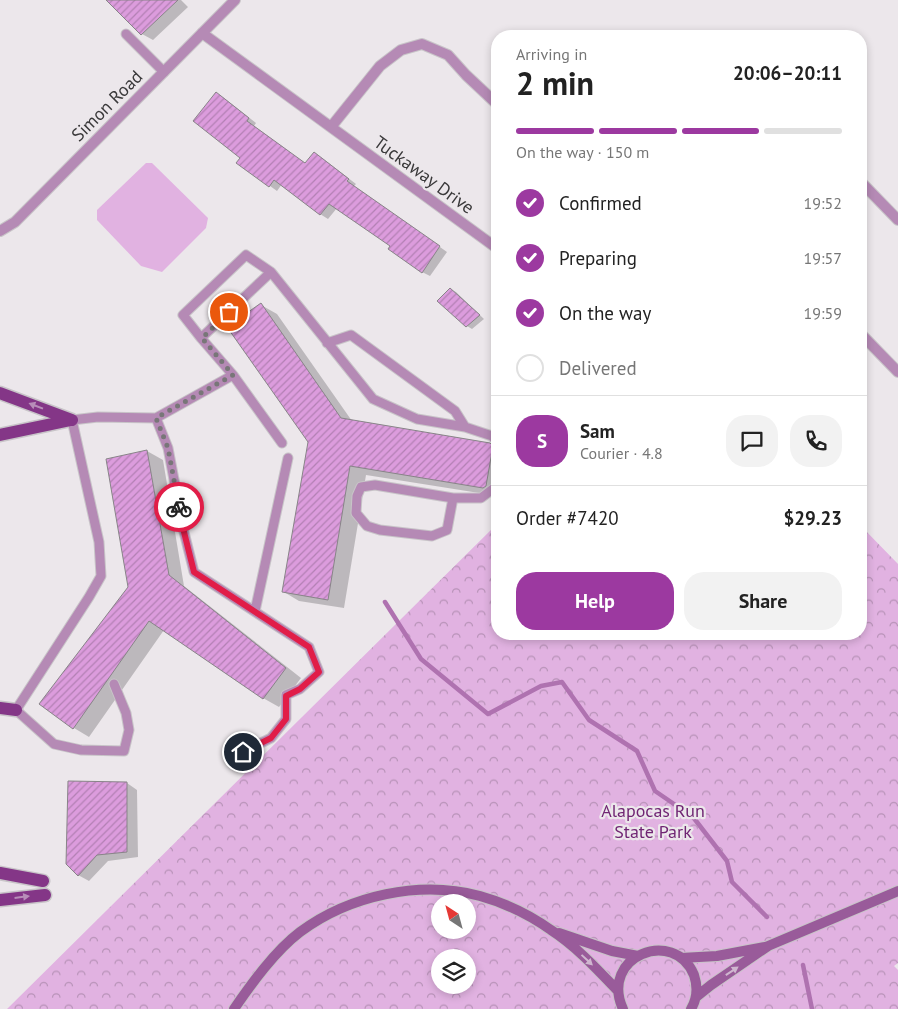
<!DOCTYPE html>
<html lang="en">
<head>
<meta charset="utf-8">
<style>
  body { margin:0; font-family:"PT Sans",sans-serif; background:#f2f2f2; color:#222; height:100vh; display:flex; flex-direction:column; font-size:19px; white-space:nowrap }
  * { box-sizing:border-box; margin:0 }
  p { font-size:16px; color:#767676 }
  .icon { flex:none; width:28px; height:28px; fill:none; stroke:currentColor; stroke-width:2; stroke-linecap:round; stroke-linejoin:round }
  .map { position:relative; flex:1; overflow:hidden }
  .side { position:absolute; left:491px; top:30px; width:376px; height:610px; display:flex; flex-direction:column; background:#fff; border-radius:20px; box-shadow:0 2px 8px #0003 }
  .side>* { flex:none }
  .needle { width:32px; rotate:324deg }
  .tools { position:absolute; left:431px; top:894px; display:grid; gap:10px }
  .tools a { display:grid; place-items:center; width:45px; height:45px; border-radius:50%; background:#fff; box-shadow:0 2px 8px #0003; font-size:25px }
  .pin { position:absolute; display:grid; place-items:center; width:42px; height:42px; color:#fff; margin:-21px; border:2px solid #fff; border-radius:50%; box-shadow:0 1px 5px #0007 }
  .courier { position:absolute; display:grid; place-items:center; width:50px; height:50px; margin:-25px; border:4px solid #e11d48; border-radius:50%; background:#fff; color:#222; box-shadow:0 1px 6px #0007 }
  .headline em { font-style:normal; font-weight:700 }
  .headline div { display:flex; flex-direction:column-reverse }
  .headline { display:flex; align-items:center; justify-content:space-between; height:85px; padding:0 25px }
  h1 { font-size:32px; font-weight:700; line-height:38px }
  .bar { display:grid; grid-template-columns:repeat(4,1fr); gap:8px 5px; align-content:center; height:60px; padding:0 25px }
  .bar i { height:6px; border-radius:4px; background:#e0e0e0 }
  .bar .current { background:#9c39a0 }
  .bar p { grid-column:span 4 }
  .line { display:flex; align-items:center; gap:12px; padding:0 25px; border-top:1px solid #e0e0e0 }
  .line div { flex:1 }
  .round { display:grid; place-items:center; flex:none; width:52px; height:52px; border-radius:20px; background:#f2f2f2 }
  ol { padding:0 25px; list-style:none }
  li { display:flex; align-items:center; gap:15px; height:55px }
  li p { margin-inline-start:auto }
  li .icon { padding:5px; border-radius:50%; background:#9c39a0; color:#fff; stroke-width:4 }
  li:last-child { color:#767676 }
  li i { width:28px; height:28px; border:2px solid #e0e0e0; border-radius:50% }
  .cta { display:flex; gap:10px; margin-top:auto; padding:10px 25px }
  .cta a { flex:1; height:58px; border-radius:20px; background:#9c39a0; color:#fff; font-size:20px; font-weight:700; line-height:58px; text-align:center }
  .cta a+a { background:#f2f2f2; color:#222 }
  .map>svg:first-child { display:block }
  .green { fill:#e1b2e1 }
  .forest { fill:url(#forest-crowns); fill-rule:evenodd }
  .shadow { fill:#0003 }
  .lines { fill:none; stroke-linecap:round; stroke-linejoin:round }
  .stream { stroke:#af72b0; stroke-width:4.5 }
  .building { fill:url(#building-hatch); stroke:#888488 }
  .lane-casing { stroke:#c8c4c8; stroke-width:11 }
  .street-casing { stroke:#c8c4c8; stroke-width:12 }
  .secondary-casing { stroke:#c8c4c8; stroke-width:12 }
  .primary-casing { stroke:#c8c4c8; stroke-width:15 }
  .lane { stroke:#b58ab5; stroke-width:9 }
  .street { stroke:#b58ab5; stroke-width:10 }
  .secondary { stroke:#995b9a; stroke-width:10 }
  .primary { stroke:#843687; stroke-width:12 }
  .oneway { fill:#b88eb9 }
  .oneway2 { fill:#cfb6cf }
  .done { stroke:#787678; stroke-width:5; stroke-dasharray:0 9 }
  .route { stroke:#e11d48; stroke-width:6 }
  .labels { text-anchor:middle; stroke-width:4.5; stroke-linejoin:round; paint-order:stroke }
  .street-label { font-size:18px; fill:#3a393a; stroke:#ece7eb }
  .park-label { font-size:18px; fill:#702573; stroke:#ece7eb }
</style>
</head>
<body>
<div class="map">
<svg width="898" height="1009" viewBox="0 0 898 1009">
  <defs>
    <pattern id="forest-crowns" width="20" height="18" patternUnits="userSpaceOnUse" patternTransform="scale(1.25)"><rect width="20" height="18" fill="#e1b2e1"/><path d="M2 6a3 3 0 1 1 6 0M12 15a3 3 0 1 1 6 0" fill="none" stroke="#b792b7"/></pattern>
    <pattern id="building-hatch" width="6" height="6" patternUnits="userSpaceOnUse" patternTransform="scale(1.25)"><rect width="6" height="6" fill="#dc9cdd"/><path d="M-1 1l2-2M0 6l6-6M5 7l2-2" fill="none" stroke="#b380b4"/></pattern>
  </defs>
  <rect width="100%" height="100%" fill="#ece7eb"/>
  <path class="green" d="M146 163H152L208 218 206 228 162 272 141 266 97 220V210Z"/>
  <path class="forest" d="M497 524 498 634H861V526L898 564V963L894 966 898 970V1009H7ZM440 902H468V930H440ZM440 958H468V985H440Z"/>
  <path class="shadow" d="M107 0H181L188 7 153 40 142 34Z
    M532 32 539 36H528Z
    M216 93 224 98 256 123 254 126 306 164 314 153 322 158 356 184 354 186 447 252 430 276 422 272 392 245 337 208 328 219 320 214 282 184 277 191 238 163 241 158Z
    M450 289 456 292 484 319 472 329 467 326 439 301Z
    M261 305 277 314 352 421 490 444 498 449V496L366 475 344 608 299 601 284 592 309 442Z
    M147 451 163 460 184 586 301 678 279 707 263 698 164 630 89 737 74 728 129 587Z
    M127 783 137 790 138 857 108 861 89 881 78 875Z"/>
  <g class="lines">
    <path class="stream" d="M385 602 421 659 488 714 541 686 562 682 589 720 637 751 655 791 693 817 727 861 732 882 767 917
      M803 965 812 1009"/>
  </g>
  <path class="building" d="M106 0H178L141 35Z
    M216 92 249 118 247 121 305 163 314 152 349 179 347 181 440 246 422 273 388 249 390 246 329 204 320 215 274 180 269 187 236 163 240 158 193 121Z
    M450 288 480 315 466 327 437 301Z
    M261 303 341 418 490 443 493 446 486 486 483 488 350 466 328 600 282 592 308 442 227 327Z
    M147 450 169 575 286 668 263 699 149 621 73 729 39 704 128 587 106 459Z
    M68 781 127 782V852L97 855 78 876 66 864Z"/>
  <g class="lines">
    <g class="lane-casing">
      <path id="lane" d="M126 34 164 72
        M201 338 183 315 246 255 271 272
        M327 343 351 335 455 411 465 427
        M156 418 233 375
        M282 443 233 375 201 338 271 272 373 399 417 419 465 427 492 436 498 442
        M453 498 447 530 432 536 380 530 367 526 356 513 357 496 361 487 375 485 453 498H481L498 485
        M255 611 288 458
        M114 684 126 713 129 730 124 751 81 750 54 744 16 710 89 597 101 576 99 542 72 420 98 417 156 418 168 448 184 532 194 572 309 647 319 672 300 689 286 695V719L271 738 243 752"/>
    </g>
    <g class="street-casing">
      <path id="street" d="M202 33 498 249
        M331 127 380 66 401 50 422 44 448 55 466 75 498 105
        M861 182 898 220
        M0 231 15 222 235 0
        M861 334 898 372"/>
    </g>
    <g class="secondary-casing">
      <path id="secondary" d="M559 933 612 951 638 956
        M681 958 717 956 765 947
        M696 997 711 985 768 946 898 891
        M234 1009C252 983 275 951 300 932 350 895 420 880 480 896 505 903 530 915 551 930 576 946 598 970 618 991
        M623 1009C599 956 674 927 694 975 698 987 697 999 691 1009"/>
    </g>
    <g class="primary-casing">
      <path id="primary" d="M0 393 72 420
        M0 435 71 420
        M0 708 16 710
        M0 873 43 881
        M0 900 45 895"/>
    </g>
    <use href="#lane" class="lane"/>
    <use href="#street" class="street"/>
    <use href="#secondary" class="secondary"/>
    <use href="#primary" class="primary"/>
  </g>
  <defs><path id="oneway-solid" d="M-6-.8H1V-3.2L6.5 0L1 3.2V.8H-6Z" transform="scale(1.25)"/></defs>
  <g class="oneway">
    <use href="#oneway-solid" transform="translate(36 406) rotate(-159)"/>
    <use href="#oneway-solid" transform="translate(22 897) rotate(-7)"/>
  </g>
  <g class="oneway2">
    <use href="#oneway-solid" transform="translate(587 960) rotate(43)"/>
    <use href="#oneway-solid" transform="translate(732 971) rotate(-34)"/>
  </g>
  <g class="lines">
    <path class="done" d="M179 507 168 448 156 418 233 375 202 338 229 312"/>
    <path class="route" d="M179 507 184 532 194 572 309 647 319 672 300 689 286 696V719L271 738 243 752"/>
  </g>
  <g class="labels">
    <g class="street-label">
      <text transform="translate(107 106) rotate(-45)" y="6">Simon Road</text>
      <text transform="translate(424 175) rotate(36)" y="6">Tuckaway Drive</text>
    </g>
    <g class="park-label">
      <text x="653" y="817">Alapocas Run<tspan x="653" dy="21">State Park</tspan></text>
    </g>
  </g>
</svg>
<div class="tools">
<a><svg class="needle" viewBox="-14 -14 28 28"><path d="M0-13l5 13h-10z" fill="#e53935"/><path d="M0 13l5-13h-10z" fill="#767676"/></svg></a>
<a><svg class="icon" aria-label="layers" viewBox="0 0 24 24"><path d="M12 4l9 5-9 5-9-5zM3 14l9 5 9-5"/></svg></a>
</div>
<div class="pin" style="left:229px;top:312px;background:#ea580c"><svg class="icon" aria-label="bag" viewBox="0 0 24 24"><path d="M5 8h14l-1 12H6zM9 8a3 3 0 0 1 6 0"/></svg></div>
<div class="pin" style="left:243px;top:752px;background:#1f2937"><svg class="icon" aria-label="home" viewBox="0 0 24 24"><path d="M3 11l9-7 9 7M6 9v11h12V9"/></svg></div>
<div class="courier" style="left:179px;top:507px"><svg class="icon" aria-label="bike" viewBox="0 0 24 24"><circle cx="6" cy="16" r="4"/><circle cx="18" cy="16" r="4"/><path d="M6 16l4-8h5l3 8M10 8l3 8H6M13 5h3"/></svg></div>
<section class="side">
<div class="headline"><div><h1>2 min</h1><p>Arriving in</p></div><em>20:06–20:11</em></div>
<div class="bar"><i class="current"></i><i class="current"></i><i class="current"></i><i></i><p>On the way · 150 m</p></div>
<ol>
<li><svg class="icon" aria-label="check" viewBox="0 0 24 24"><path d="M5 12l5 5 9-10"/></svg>Confirmed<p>19:52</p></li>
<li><svg class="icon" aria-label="check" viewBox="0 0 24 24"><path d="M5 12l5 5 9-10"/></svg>Preparing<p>19:57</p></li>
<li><svg class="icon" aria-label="check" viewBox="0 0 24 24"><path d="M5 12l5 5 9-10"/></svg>On the way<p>19:59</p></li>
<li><i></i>Delivered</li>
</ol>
<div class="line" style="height:90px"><b class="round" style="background:#9c39a0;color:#fff">S</b><div><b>Sam</b><p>Courier · 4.8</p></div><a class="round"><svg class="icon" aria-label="chat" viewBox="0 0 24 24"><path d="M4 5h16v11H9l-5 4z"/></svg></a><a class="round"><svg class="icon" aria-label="phone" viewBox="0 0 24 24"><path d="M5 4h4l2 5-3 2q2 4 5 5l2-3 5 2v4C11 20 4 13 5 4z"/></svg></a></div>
<div class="line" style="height:65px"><div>Order #7420</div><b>$29.23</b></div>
<div class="cta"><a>Help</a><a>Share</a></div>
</section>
</div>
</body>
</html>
